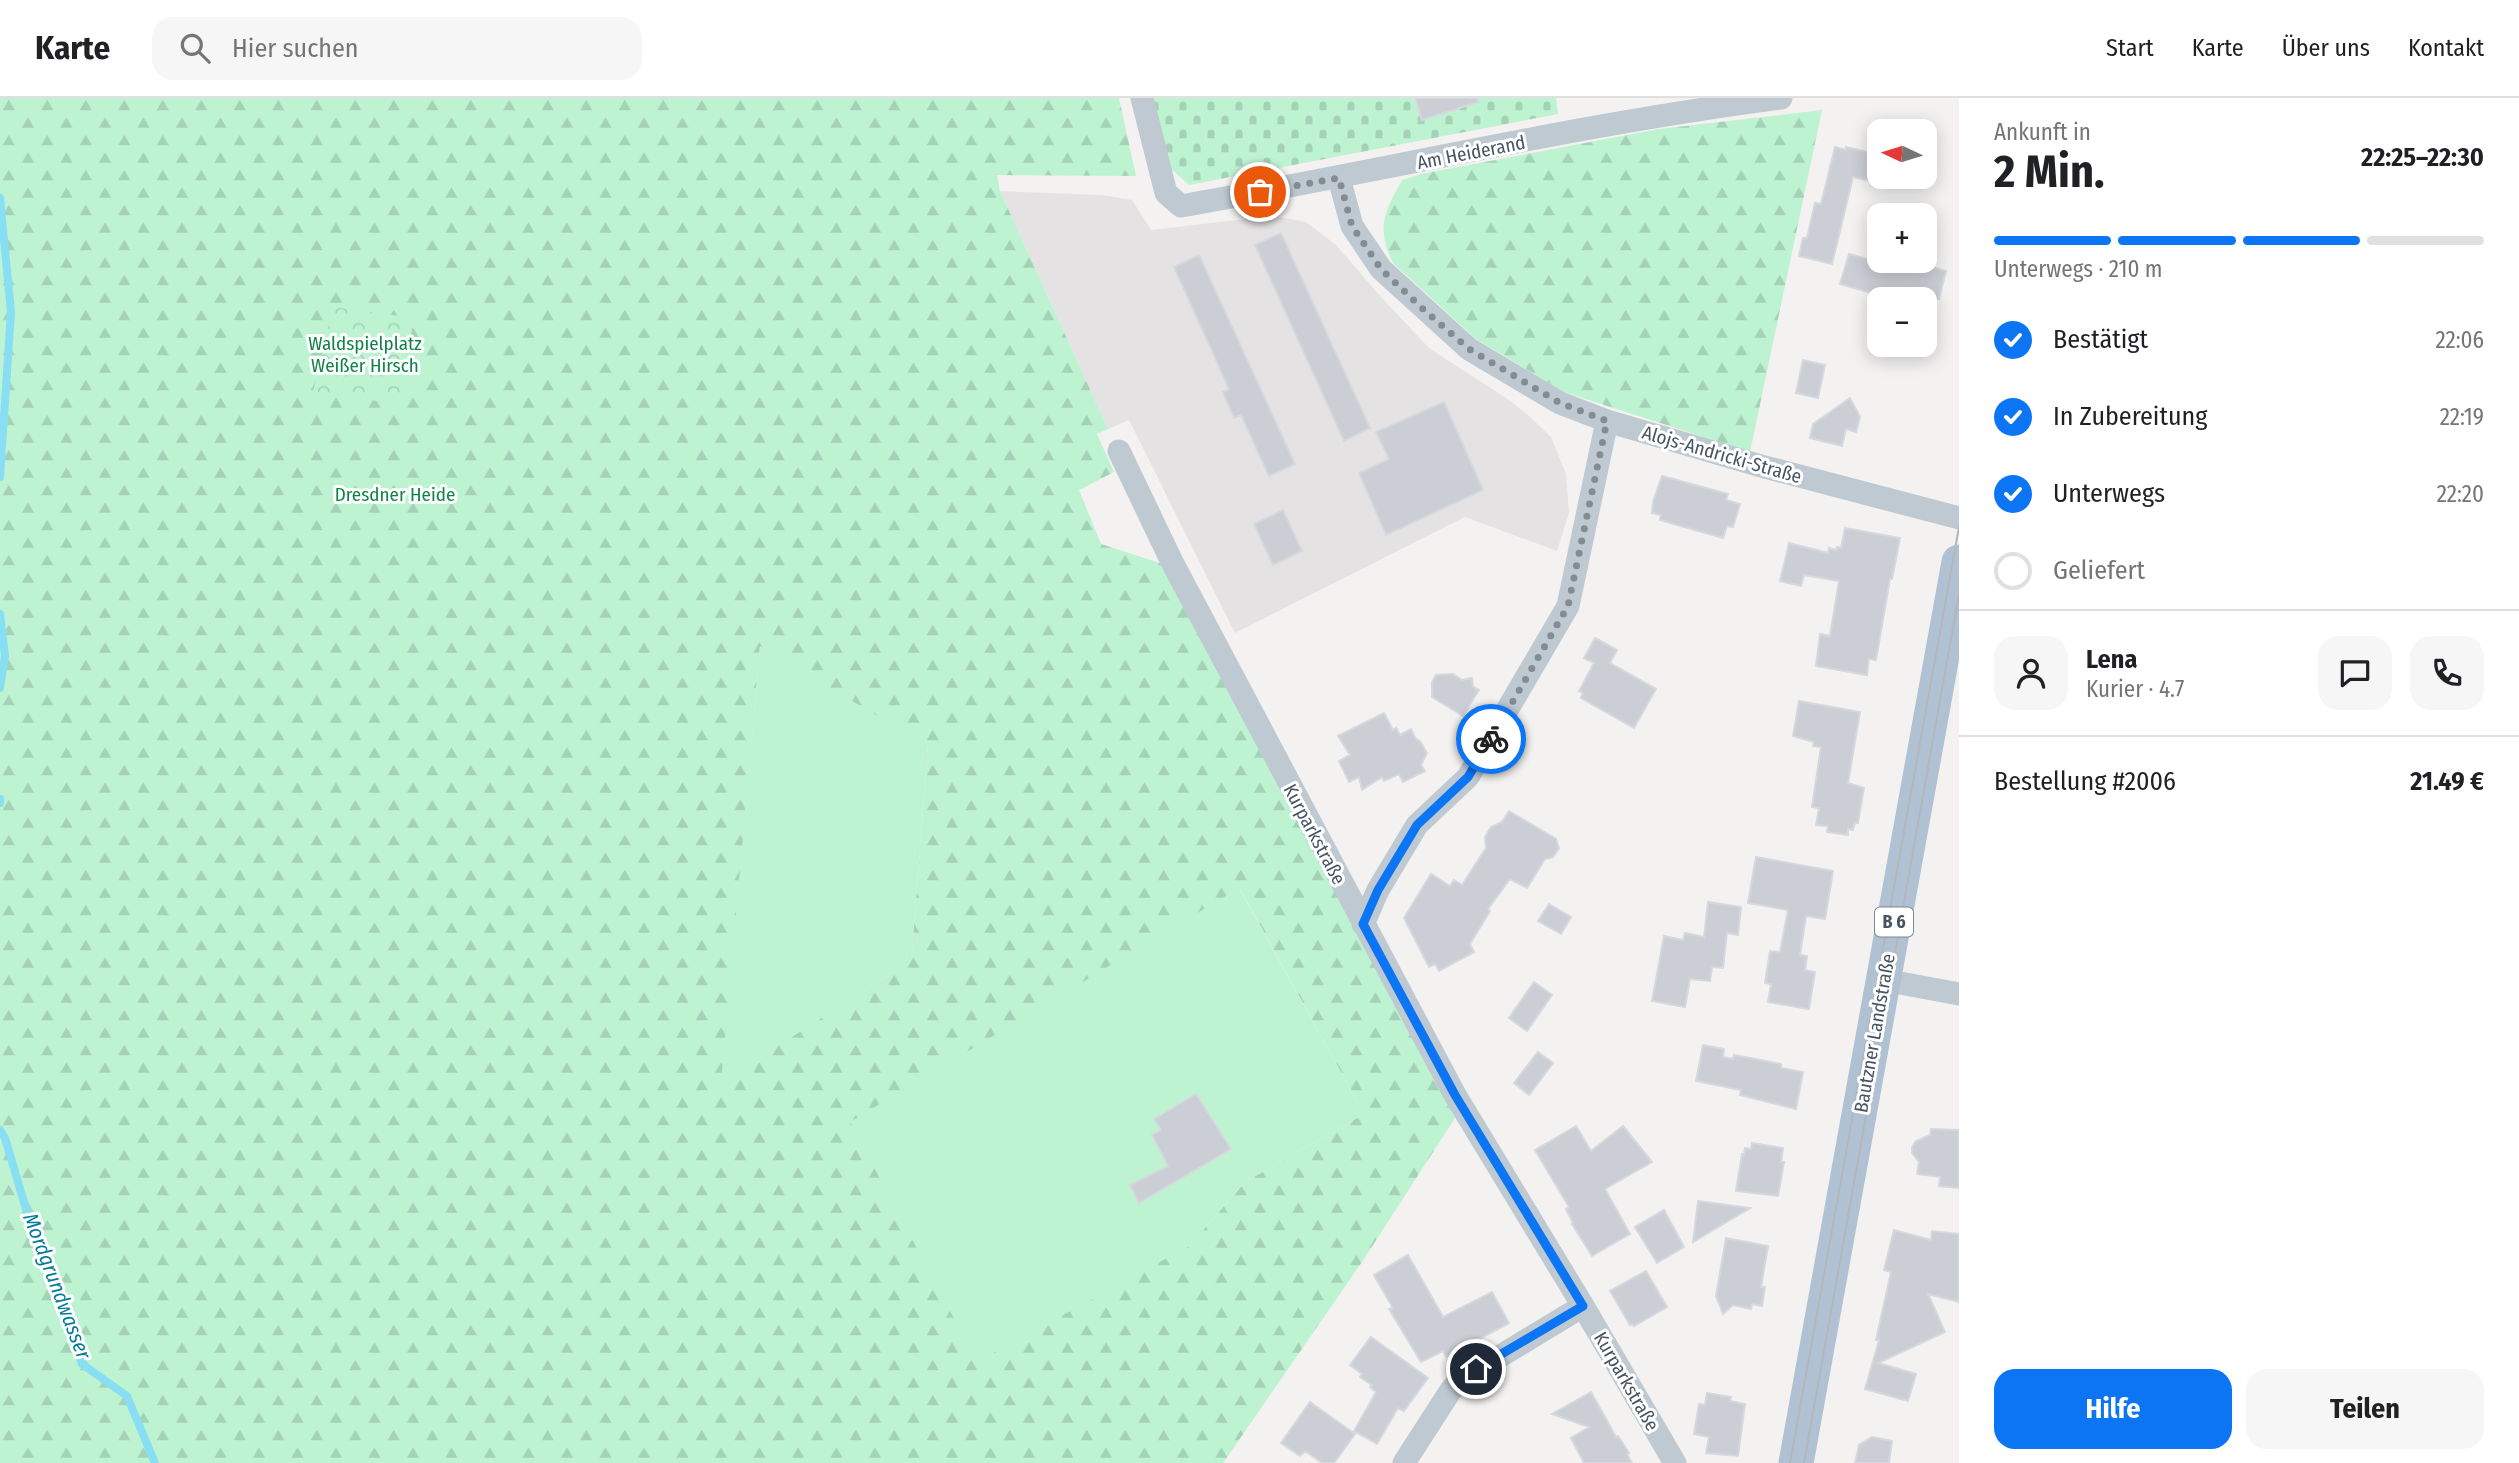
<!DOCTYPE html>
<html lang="de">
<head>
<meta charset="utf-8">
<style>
  body { margin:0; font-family:"Fira Sans Condensed",sans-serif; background:#f6f6f6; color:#202124; height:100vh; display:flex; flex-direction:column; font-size:26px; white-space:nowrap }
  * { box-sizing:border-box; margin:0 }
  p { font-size:23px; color:#757577 }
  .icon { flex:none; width:38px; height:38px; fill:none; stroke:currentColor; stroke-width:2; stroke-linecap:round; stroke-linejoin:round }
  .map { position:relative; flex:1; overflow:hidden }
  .details { display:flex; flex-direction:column; background:#fff; width:560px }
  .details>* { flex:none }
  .needle { width:46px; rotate:274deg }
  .tools { position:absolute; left:1867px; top:21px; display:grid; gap:14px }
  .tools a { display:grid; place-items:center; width:70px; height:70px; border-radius:14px; background:#fff; box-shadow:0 4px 18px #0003; font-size:35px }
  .pin { position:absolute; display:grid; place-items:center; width:60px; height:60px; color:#fff; margin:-30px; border:4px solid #fff; border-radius:50%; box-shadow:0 2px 7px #0007 }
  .courier { position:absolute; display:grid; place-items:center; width:70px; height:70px; margin:-35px; border:5px solid #0b75f4; border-radius:50%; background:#fff; color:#222; box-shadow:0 2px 9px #0007 }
  .overview em { font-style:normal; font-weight:700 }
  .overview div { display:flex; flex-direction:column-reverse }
  .overview { display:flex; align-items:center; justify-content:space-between; height:119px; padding:0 35px }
  h1 { font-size:46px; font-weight:700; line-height:52px }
  .bar { display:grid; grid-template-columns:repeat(4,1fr); gap:10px 7px; align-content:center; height:84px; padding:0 35px }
  .bar i { height:9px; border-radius:5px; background:#e0e0e0 }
  .bar .on { background:#0b75f4 }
  .bar p { grid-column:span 4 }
  .line { display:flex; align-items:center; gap:18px; padding:0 35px; border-top:2px solid #e0e0e0 }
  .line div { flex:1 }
  .round { display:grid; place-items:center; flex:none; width:74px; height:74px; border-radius:21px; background:#f6f6f6 }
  ol { padding:0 35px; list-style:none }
  li { display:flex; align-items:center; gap:21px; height:77px }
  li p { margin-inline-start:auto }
  li .icon { padding:7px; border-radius:50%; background:#0b75f4; color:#fff; stroke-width:4 }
  li:last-child { color:#757577 }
  li i { width:38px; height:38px; border:4px solid #e0e0e0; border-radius:50% }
  .button { display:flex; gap:14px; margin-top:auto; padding:14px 35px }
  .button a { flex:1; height:80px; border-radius:21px; background:#0b75f4; color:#fff; font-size:28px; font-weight:700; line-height:80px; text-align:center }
  .button a+a { background:#f6f6f6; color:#202124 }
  header { display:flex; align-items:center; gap:42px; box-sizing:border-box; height:98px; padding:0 35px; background:#fff; border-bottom:2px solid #e0e0e0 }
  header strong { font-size:33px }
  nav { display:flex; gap:38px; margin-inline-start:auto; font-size:24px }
  .search { width:490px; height:63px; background:#f6f6f6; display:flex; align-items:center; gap:18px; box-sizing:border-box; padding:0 24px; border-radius:21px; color:#757577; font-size:26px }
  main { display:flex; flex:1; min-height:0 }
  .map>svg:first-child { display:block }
  .education { fill:#e5e2e3 }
  .forest { fill:url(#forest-firs); fill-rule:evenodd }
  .cemetery { fill:url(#cemetery-stones) }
  .park { fill:url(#park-crowns) }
  .garden { fill:#bef3d2 }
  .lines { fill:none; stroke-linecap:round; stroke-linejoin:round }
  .stream { stroke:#88dff3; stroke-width:8 }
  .building { fill:#cbced4; stroke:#d5d8dd; stroke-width:2 }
  .minor { stroke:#bec9d2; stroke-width:23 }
  .primary { stroke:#afc1d2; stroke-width:35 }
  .tram { stroke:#b3b7bc; stroke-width:2 }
  .done { stroke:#848c93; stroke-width:7; stroke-dasharray:0 12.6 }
  .route { stroke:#0b75f4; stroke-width:9 }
  .labels { text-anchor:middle; stroke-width:6; stroke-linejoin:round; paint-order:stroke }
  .shield { fill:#fff; stroke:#7e8890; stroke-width:2 }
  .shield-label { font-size:18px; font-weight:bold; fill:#475561 }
  .street-label { font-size:19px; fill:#475561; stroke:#fff }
  .park-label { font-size:19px; fill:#108448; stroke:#fff }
  .water-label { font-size:21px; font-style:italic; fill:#047b98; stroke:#fff }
</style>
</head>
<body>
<header>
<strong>Karte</strong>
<div class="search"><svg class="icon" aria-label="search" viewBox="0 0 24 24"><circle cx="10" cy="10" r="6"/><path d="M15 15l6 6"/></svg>Hier suchen</div>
<nav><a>Start</a><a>Karte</a><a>Über uns</a><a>Kontakt</a></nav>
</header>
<main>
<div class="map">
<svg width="1959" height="1365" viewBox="0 0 1959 1365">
  <defs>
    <pattern id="forest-firs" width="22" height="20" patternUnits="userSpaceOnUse" patternTransform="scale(1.75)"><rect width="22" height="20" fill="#bef3d2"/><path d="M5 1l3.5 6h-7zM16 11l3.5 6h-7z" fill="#a5d2b7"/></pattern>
    <pattern id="cemetery-stones" width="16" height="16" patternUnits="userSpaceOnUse" patternTransform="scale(1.75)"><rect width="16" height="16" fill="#bef3d2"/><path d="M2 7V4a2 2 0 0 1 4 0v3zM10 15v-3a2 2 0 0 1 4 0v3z" fill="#a5d2b7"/></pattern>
    <pattern id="park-crowns" width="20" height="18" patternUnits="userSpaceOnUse" patternTransform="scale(1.75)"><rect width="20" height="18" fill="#bef3d2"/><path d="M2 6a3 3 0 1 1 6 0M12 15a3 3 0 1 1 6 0" fill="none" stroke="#a5d2b7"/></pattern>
  </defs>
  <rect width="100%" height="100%" fill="#f4f1f1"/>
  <path class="education" d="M1000 93 1102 97 1132 102 1151 132 1273 118 1306 124 1336 147 1381 199 1429 250 1509 302 1530 319 1551 339 1566 376 1569 415 1557 453 1465 419 1235 535 1129 322 1108 331Z"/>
  <path class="forest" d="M0 0H1119L1136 78 997 77 1000 93 1108 331 1097 336 1114 374 1079 392 1101 446 1166 467 1455 1020 1362 1164 1223 1365H0ZM760 549 928 649 911 863 722 983ZM1240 791 1364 1016 1245 1084 1189 1148Z
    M1822 12 1750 354 1564 294 1476 241 1393 165C1376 129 1384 115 1402 82L1421 76 1659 31Z"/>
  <path class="cemetery" d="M1153 0H1556L1558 16 1189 87 1170 70Z"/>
  <path class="park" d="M333 209 414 220 399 306 313 294Z"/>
  <path class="garden" d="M760 548 928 648 911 863 721 984Z
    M1239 790 1364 1016 1245 1084 1189 1148 977 1264 850 1024Z"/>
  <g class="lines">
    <path class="stream" d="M0 100 11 214 0 379
      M0 516 5 558 0 590
      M0 701V705
      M0 1032 5 1040 36 1145 82 1266 127 1298 155 1365"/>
  </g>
  <path class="building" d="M1415 0H1477L1478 4 1422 22Z
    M1835 49 1846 52V49L1880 57V85L1853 79 1832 166 1799 158 1803 140H1807L1815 105 1821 106Z
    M1281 135 1370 330 1344 343 1255 147Z
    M1849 156 1906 172 1909 163 1946 173 1939 201H1893L1840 186Z
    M1199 157 1295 366 1269 378 1241 317 1234 320 1228 306 1223 294 1229 291 1174 169Z
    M1803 262 1825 267 1818 300 1796 295Z
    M1850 300 1860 319 1856 334 1846 331 1842 348 1810 340 1813 326Z
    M1444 304 1483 392 1386 437 1359 375 1389 361 1376 334Z
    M1662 378 1728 396 1726 402 1740 406 1733 429 1727 428 1723 440 1660 422 1661 417 1652 415 1653 404Z
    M1283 412 1302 453 1273 467 1254 426Z
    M1845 430 1900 440 1892 481H1890L1876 562 1869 561 1867 577 1816 568 1820 536 1830 538 1839 483 1804 477 1801 488 1780 483 1789 445 1828 455 1829 450 1836 452 1837 449 1841 450Z
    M1595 540 1617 552 1610 565 1656 591 1634 630 1581 600 1583 595 1579 593 1594 565 1584 560Z
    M1453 576 1462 582 1472 580 1473 589 1479 592 1463 618 1432 599V584L1436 577Z
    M1799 603 1860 614 1848 685 1864 690 1858 725H1855L1853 732 1848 731V737L1827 734 1828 728 1816 727 1819 710 1812 709 1821 649 1813 648 1814 644 1793 638Z
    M1384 615 1393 632 1396 630 1400 637 1411 631 1416 641 1420 643 1427 655 1421 667 1425 673 1403 684 1399 676 1384 683 1382 679 1362 692 1359 679 1349 684 1339 663 1350 657 1338 638Z
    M1509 713 1556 741 1559 750 1553 759 1545 761 1527 790 1510 781 1488 811 1490 813 1470 846 1474 854 1439 873 1435 866 1429 869 1404 820 1431 776 1450 788 1454 782 1462 787 1486 750 1485 739 1491 729 1502 724Z
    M1756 759 1833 773 1825 821 1806 818 1800 857 1807 858 1805 872 1815 874 1809 911 1768 904 1771 886 1765 885 1770 853 1780 854 1788 812 1748 805Z
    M1708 804 1741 809 1738 837 1727 835 1723 870 1712 869 1710 883 1690 881 1685 909 1652 903 1664 838 1683 842 1685 835 1704 839Z
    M1549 806 1571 819 1561 836 1538 823Z
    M1534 884 1552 897 1527 933 1509 920Z
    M1703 947 1724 951 1723 959 1733 961 1734 957 1781 966V970L1803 974 1796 1011 1740 997 1741 992 1696 983Z
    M1538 954 1553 965 1529 997 1514 985Z
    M1196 996 1231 1051 1139 1105 1130 1087 1168 1068 1152 1037 1161 1032 1154 1021Z
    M1576 1028 1591 1053 1623 1028 1652 1064 1605 1091 1630 1136 1592 1158 1572 1126 1573 1125 1566 1111 1569 1109 1535 1052Z
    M1931 1031 1959 1032V1090L1939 1088 1940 1079 1917 1076 1919 1064 1912 1055V1049L1916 1043 1930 1037Z
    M1752 1045 1783 1050 1781 1064H1784L1778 1098 1736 1093 1742 1056 1744 1057 1745 1050 1751 1051Z
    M1698 1103 1750 1110 1693 1144Z
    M1664 1112 1684 1149 1657 1165 1635 1129Z
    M1894 1132 1931 1142 1932 1133 1959 1136V1204L1928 1196 1945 1234 1878 1265 1916 1276 1908 1303 1865 1291 1879 1242H1876L1891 1174 1884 1172Z
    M1726 1140 1768 1148 1761 1189H1765L1762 1208 1752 1206 1751 1211 1733 1207 1723 1216 1716 1198Z
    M1408 1157 1443 1219 1492 1194 1509 1225 1446 1259 1443 1253 1421 1264 1389 1211 1393 1210 1374 1177Z
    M1646 1173 1667 1209 1634 1228 1632 1226 1630 1227 1610 1193Z
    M1371 1239 1428 1280 1404 1313 1398 1310 1377 1346 1354 1333 1376 1294 1370 1289 1372 1287 1360 1279 1362 1276 1350 1267Z
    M1591 1294 1616 1339 1618 1338 1629 1355 1627 1356 1632 1365H1584L1571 1340 1589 1329 1552 1316Z
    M1707 1295 1731 1299 1730 1303 1745 1306 1738 1358 1706 1355 1709 1339 1694 1336 1699 1306 1705 1307Z
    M1310 1304 1355 1336 1334 1365H1322L1305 1353 1300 1358 1281 1345Z
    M1872 1339 1892 1343 1889 1365H1855L1859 1347Z"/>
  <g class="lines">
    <path class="minor" d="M1142 0 1166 95 1181 108C1381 73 1580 26 1781 0
      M1339 80 1352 128 1381 171 1469 251 1560 305 1607 323 1761 368 1959 420
      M1119 353 1172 464 1455 997 1583 1208 1675 1365
      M1363 826 1378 792 1417 727 1468 679 1568 508 1607 323
      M1884 882 1959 896
      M1404 1365 1451 1292 1461 1282 1583 1208"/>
    <path class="primary" d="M1796 1365 1959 464"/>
    <path class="tram" d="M1790 1365 1959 429
      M1804 1365 1959 496"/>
  </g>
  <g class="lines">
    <path class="done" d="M1260 94 1339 80 1352 128 1381 171 1423 211 1469 251 1560 305 1607 323 1568 508 1491 641"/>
    <path class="route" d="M1476 1271 1583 1208 1455 997 1363 826 1378 792 1417 727 1468 679 1491 641"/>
  </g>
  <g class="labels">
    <rect class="shield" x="1875" y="809.5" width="38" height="29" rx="5"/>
    <g class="shield-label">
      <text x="1894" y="830">B 6</text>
    </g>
    <g class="street-label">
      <text transform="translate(1471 54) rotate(-11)" y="7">Am Heiderand</text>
      <text transform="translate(1722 356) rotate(16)" y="7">Alojs-Andricki-Straße</text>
      <text transform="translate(1315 736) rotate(62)" y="7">Kurparkstraße</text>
      <text transform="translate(1874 935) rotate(-80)" y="7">Bautzner Landstraße</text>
      <text transform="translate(1627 1283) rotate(60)" y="7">Kurparkstraße</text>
    </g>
    <g class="park-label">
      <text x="365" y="252">Waldspielplatz<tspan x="365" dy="22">Weißer Hirsch</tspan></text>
      <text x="395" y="403">Dresdner Heide</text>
    </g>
    <g class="water-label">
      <text transform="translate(57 1188) rotate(69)" y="7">Mordgrundwasser</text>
    </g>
  </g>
</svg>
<div class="tools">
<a><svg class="needle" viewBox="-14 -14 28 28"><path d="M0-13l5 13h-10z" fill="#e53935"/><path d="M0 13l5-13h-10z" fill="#757577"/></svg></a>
<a>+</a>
<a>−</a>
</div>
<div class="pin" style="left:1260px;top:94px;background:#ea580c"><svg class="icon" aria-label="bag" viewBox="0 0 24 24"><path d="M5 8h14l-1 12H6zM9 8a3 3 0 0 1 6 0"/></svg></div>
<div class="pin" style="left:1476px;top:1271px;background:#1f2937"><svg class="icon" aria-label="home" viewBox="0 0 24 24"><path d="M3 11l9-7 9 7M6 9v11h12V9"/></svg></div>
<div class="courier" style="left:1491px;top:641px"><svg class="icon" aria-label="bike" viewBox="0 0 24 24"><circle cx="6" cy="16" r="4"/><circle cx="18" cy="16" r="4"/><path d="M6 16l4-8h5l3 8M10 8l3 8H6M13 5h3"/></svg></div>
</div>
<section class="details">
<div class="overview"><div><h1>2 Min.</h1><p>Ankunft in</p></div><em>22:25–22:30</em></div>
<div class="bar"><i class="on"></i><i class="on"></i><i class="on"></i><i></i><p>Unterwegs · 210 m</p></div>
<ol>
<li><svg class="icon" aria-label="check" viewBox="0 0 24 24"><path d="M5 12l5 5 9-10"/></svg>Bestätigt<p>22:06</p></li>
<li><svg class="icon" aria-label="check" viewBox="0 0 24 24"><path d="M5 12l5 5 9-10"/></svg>In Zubereitung<p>22:19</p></li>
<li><svg class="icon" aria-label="check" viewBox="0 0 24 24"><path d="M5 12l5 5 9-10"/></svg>Unterwegs<p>22:20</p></li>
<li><i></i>Geliefert</li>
</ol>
<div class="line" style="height:126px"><a class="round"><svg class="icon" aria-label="person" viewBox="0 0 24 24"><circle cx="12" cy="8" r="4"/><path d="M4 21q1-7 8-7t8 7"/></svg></a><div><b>Lena</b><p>Kurier · 4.7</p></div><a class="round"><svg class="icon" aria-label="chat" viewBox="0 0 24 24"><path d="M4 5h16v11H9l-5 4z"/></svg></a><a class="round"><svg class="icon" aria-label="phone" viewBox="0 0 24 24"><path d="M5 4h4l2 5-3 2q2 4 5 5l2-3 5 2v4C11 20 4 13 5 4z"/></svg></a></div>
<div class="line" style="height:91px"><div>Bestellung #2006</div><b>21.49 €</b></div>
<div class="button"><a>Hilfe</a><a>Teilen</a></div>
</section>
</main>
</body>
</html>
